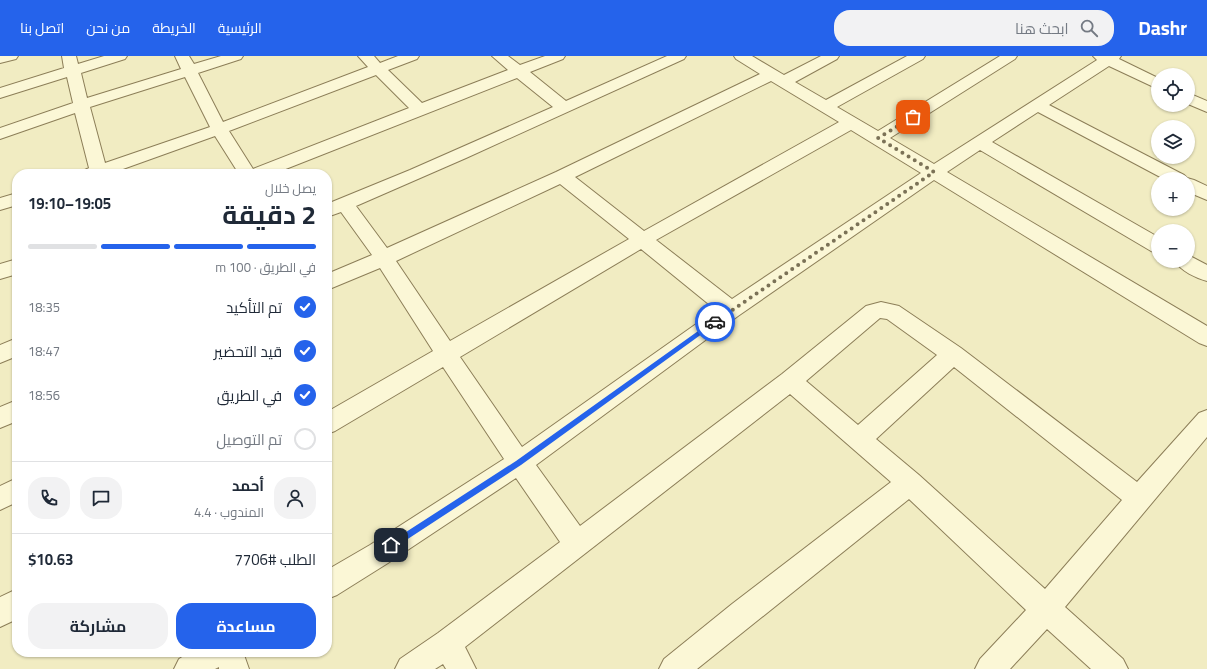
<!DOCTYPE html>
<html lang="ar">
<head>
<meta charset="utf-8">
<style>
  body { margin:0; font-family:Georgia,Cairo,serif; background:#f2f2f3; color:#1f2937; direction:rtl; height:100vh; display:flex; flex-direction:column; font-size:15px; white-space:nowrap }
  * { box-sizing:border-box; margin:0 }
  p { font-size:13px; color:#747a83 }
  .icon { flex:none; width:22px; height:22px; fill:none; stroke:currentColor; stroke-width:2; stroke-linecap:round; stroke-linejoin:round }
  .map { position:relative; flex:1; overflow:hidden; direction:ltr }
  .drawer { position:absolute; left:12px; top:113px; width:320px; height:488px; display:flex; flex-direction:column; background:#fff; border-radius:16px; box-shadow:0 1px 3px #0004; direction:rtl }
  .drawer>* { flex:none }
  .controls { position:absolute; left:1151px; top:12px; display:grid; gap:8px }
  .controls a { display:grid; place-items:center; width:44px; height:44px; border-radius:50%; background:#fff; box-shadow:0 1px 3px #0004; font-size:20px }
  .pin { position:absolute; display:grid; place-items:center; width:34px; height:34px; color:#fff; margin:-17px; border-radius:8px; box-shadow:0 2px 6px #0006 }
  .courier { position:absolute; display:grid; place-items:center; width:40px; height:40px; margin:-20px; border:3px solid #2563eb; border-radius:50%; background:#fff; color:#222; box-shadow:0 1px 5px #0007 }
  .overview em { font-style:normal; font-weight:700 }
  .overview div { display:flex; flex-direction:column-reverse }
  .overview { display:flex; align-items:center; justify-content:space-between; height:68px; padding:0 16px }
  h1 { font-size:26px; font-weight:700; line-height:30px }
  .bar { display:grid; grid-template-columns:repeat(4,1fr); gap:6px 4px; align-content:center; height:48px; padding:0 16px }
  .bar i { height:5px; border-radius:3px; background:#e0e1e3 }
  .bar .selected { background:#2563eb }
  .bar p { grid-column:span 4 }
  .line { display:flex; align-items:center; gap:10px; padding:0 16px; border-top:1px solid #e0e1e3 }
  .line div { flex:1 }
  .round { display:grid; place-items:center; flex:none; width:42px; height:42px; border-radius:16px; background:#f2f2f3 }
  ol { padding:0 16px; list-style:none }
  li { display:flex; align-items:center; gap:12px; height:44px }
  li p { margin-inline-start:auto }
  li .icon { padding:4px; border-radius:50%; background:#2563eb; color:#fff; stroke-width:4 }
  li:last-child { color:#747a83 }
  li i { width:22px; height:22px; border:2px solid #e0e1e3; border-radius:50% }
  .action { display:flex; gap:8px; margin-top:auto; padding:8px 16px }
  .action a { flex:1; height:46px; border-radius:16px; background:#2563eb; color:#fff; font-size:16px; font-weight:700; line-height:46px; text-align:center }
  .action a+a { background:#f2f2f3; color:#1f2937 }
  header { display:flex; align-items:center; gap:24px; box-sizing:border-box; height:56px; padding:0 20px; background:#2563eb; color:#fff }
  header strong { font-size:19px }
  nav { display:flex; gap:22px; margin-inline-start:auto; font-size:14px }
  .search { width:280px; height:36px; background:#f2f2f3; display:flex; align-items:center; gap:10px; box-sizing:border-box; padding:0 14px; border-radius:16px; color:#747a83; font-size:15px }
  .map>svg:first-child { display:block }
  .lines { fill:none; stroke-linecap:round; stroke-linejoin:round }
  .minor-casing { stroke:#8c7e58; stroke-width:2 }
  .minor { fill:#fbf7d6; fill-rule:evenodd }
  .route { fill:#2563eb }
  .done { stroke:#7b7257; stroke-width:4; stroke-dasharray:0 7.2 }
</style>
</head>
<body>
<header>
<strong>Dashr</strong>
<div class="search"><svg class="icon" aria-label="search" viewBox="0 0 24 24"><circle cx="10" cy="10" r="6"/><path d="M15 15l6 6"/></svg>ابحث هنا</div>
<nav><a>الرئيسية</a><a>الخريطة</a><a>من نحن</a><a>اتصل بنا</a></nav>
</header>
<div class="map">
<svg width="1207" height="613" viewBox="0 0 1207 613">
  <rect width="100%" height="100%" fill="#f1ecc2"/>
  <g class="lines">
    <g class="minor-casing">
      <path id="minor" d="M0 0H18L16 3 0 7Z
        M62 0H76L78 8 104 0H127L125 3 81 17 87 42 181 13 175 0H189L194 8 221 0H243L241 3 198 17 223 66 368 11 358 0H374L380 7 398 0H419L417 3 388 14 422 47 508 14 492 0H508L520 9 545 0H565L563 3 530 16 566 45 667 0H686L684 3 466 102 356 150 387 192 556 116 760 18 736 3 734 0H752L784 19 821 0H839L837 3 795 26 826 44 907 0H925L923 3 837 51 878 75 1000 0H1017L1015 3 890 82 934 108 1097 4 1093 0H1121L1119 3 1158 22V33L1109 10 1049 49 1184 119 1187 122 1194 124 1207 130V144L1188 136V123H1164L1038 56 992 86 1158 181V197L1151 195 980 94 947 116 1207 270V290L1199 287 934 124 738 260 536 409 580 470 782 318 866 250 881 246 899 250 961 292 1137 426 1199 357 1207 354V381L1065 551 1123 603 1128 613H1091L1047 573 1010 613H975L980 603 1026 554 909 443 697 613H659L664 603 732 548 891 426 790 338 465 591 476 613H446L443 608 435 613H395L400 603 438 577 560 486 516 422 388 507 337 539 327 543V514L370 489 504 403 443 311 335 375 327 378V356L433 295 380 212 327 234V218L372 199 341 156 327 161V148L410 114 553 51 517 22 273 118H239L215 80 109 118H82L85 114 89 112 75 57 0 83V72L73 47 67 21 0 42V32L64 12ZM376 19 409 52 253 113 229 75ZM185 21 210 71 105 107 90 51ZM771 25 839 66 644 175 575 121ZM851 74 921 117 732 243 656 184ZM560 128 629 183 450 285 396 205ZM641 193 716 254 522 391 460 301ZM880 262 887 263 937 299 858 369 806 325ZM954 311 1122 444 1045 533 919 419 876 383Z
        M1188 37 1207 45V56L1188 48Z
        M17 137V149L0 154V142Z
        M1188 199 1207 209V225C1196 222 1181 215 1175 205H1188Z
        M17 203V218L0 223V208Z
        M17 282V300L0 307V289Z
        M17 344V365L0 372V351Z
        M17 422V446L0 454V430Z
        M17 533V563L0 571V541Z
        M190 596H243L249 613H219V611L215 613H174L179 603Z"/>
    </g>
    <use href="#minor" class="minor"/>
  </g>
  <path class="route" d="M715 263 718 266 717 267 521 409 394 492H389V487L516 405Z"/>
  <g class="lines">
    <path class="done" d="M715 266 934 116 878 82 913 61"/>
  </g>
</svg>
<div class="controls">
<a><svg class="icon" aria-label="locate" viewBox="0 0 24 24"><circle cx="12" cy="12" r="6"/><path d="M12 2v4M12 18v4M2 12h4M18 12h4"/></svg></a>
<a><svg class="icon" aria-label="layers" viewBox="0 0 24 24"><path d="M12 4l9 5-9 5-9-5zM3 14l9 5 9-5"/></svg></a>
<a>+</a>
<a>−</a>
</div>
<div class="pin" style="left:913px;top:61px;background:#ea580c"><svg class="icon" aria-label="bag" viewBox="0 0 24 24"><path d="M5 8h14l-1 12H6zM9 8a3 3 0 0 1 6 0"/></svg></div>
<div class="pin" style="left:391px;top:489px;background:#1f2937"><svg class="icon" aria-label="home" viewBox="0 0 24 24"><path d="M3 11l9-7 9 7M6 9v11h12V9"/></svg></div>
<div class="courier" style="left:715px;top:266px"><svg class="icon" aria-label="car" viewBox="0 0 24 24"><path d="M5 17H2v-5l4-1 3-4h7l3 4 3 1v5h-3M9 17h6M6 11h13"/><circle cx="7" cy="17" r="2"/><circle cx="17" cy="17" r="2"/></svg></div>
<section class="drawer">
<div class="overview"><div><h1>2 دقيقة</h1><p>يصل خلال</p></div><em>19:05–19:10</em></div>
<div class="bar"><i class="selected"></i><i class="selected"></i><i class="selected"></i><i></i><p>في الطريق · 100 m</p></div>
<ol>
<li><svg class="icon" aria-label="check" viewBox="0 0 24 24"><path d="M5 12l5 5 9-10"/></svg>تم التأكيد<p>18:35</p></li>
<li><svg class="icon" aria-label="check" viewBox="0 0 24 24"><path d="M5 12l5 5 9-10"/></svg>قيد التحضير<p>18:47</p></li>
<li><svg class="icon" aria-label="check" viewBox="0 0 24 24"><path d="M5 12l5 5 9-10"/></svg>في الطريق<p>18:56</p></li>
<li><i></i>تم التوصيل</li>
</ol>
<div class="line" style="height:72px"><a class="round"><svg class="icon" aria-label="person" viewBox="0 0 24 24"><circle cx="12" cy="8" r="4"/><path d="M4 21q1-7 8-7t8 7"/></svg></a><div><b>أحمد</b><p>المندوب · 4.4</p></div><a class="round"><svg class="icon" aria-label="chat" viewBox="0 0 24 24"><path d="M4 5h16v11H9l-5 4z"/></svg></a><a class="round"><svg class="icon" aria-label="phone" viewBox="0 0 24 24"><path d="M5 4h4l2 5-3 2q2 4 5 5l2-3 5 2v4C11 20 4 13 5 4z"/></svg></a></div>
<div class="line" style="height:52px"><div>الطلب #7706</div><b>$10.63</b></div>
<div class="action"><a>مساعدة</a><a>مشاركة</a></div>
</section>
</div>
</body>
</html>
